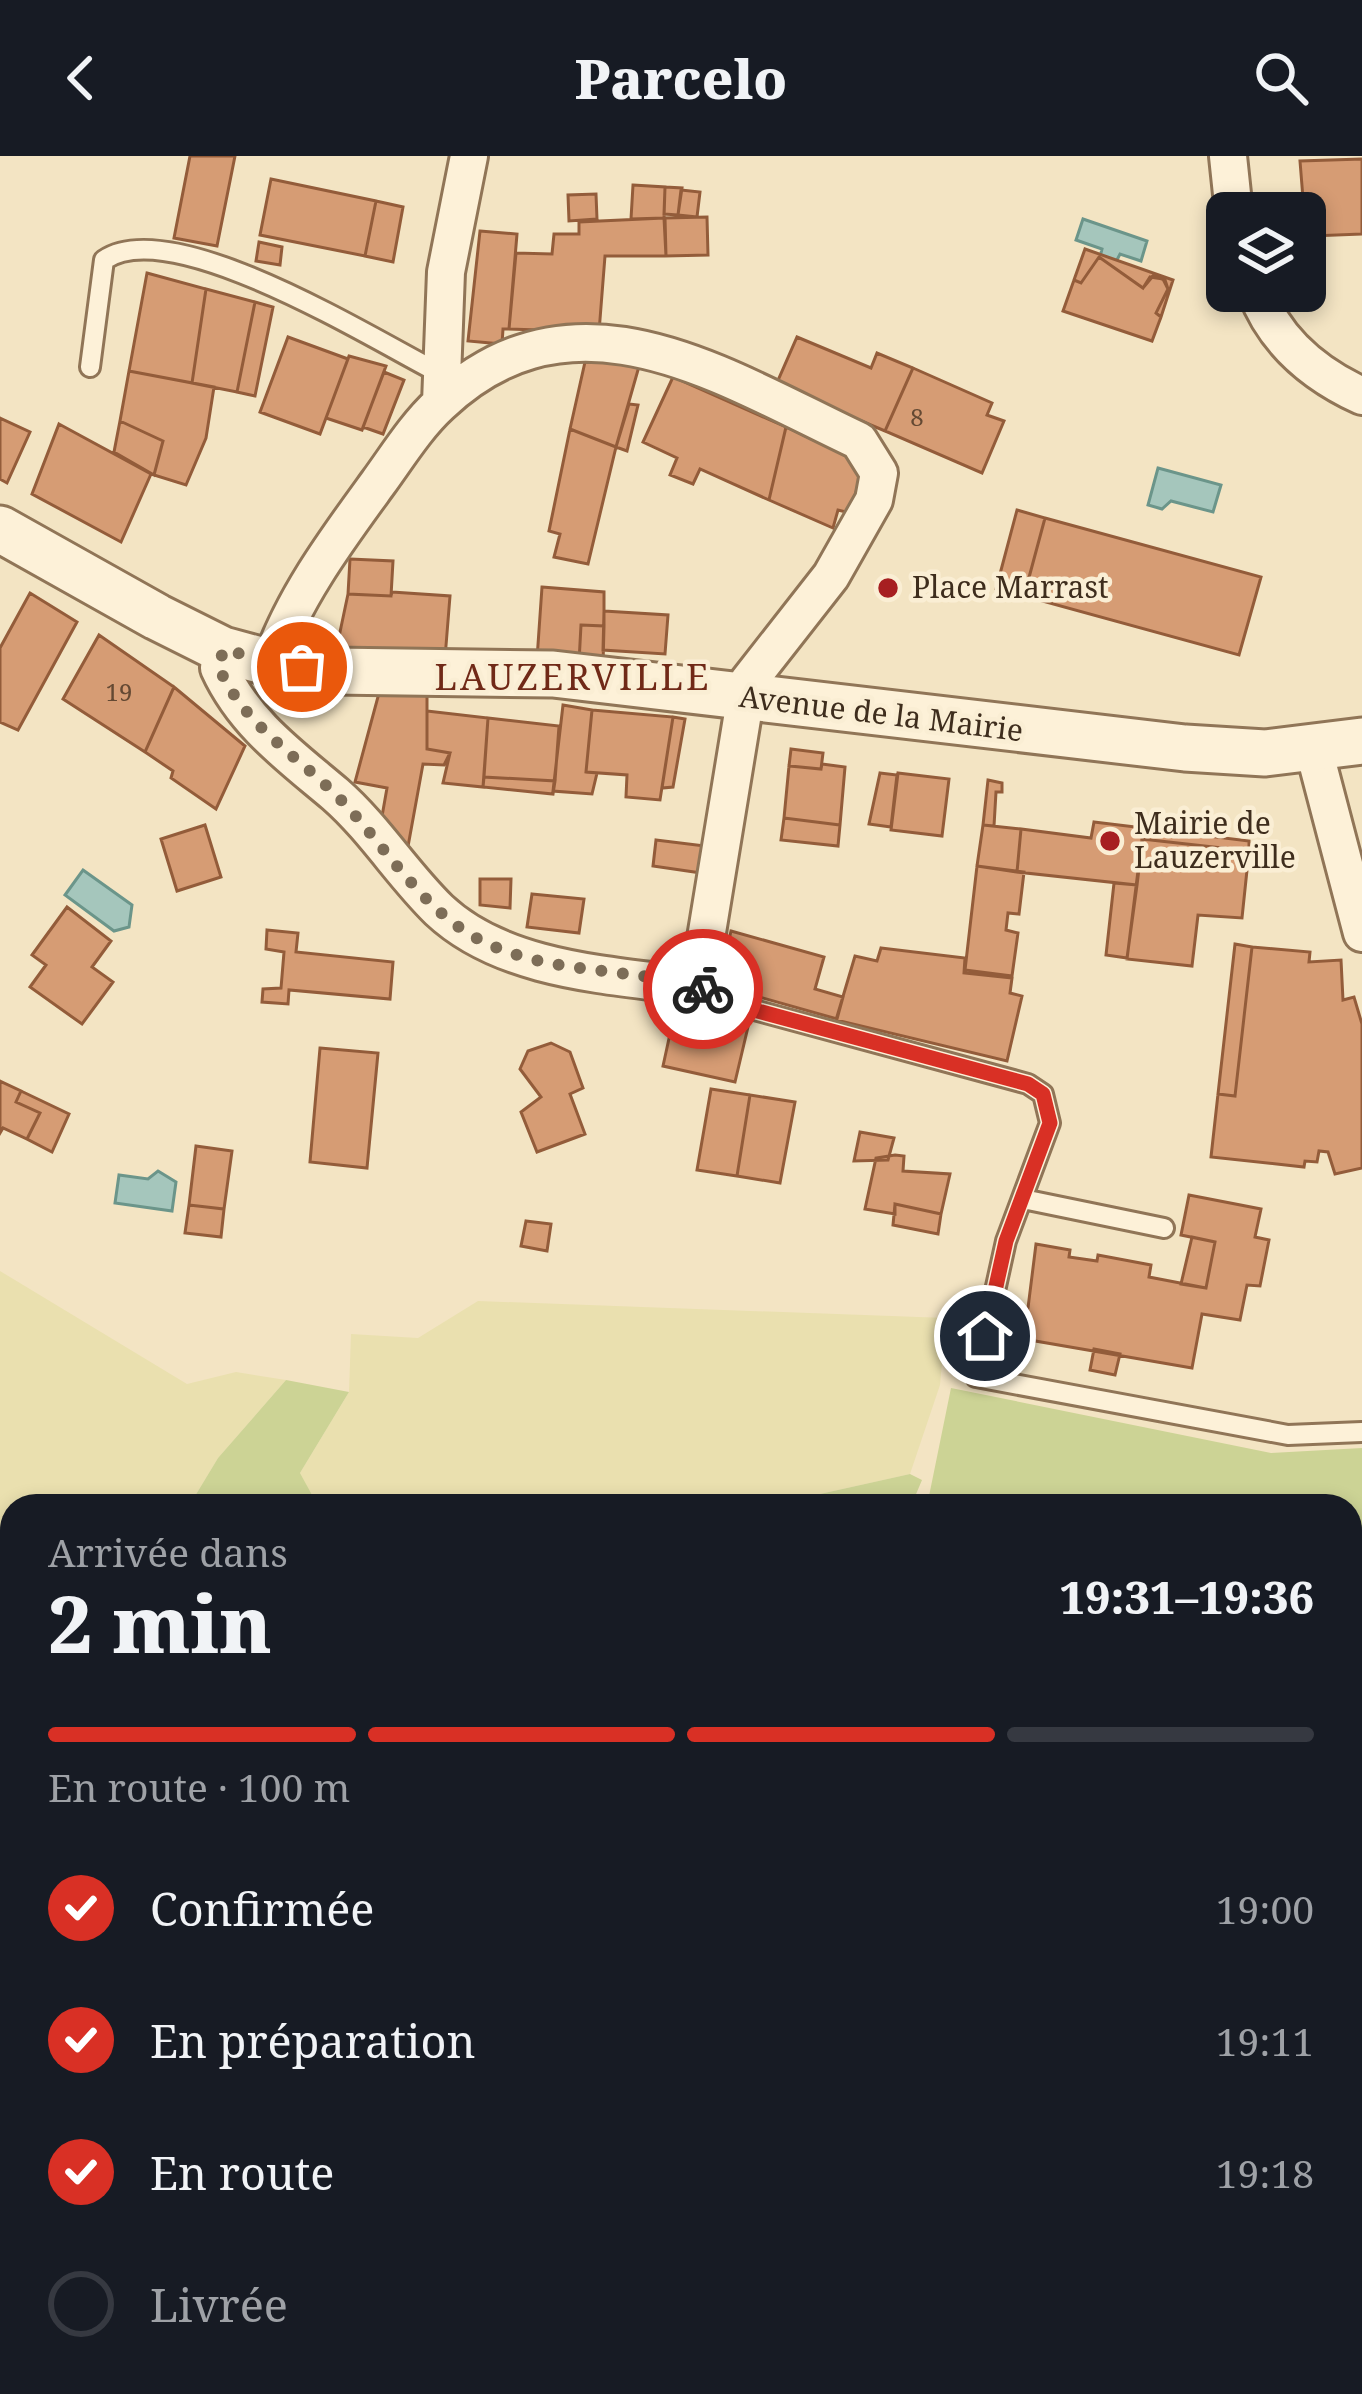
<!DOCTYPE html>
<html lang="fr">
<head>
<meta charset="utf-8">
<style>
  body { margin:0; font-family:"Noto Serif",serif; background:#20242c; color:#f1f3f6; height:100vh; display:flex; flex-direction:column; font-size:45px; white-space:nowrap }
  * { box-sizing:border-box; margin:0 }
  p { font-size:39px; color:#9ea1a6 }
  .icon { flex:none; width:66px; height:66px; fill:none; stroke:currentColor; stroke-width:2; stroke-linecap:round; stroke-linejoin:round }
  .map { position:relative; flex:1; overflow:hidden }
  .side { position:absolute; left:0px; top:1338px; width:1362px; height:900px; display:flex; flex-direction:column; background:#171b24; border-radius:36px 36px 0 0; box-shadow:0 6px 18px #0003 }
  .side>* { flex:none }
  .fabs { position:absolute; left:1206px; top:36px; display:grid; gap:24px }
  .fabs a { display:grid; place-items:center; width:120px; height:120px; border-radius:18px; background:#171b24; box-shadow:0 6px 18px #0003; font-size:60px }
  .pin { position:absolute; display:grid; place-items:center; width:102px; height:102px; color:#fff; margin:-51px; border:6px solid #fff; border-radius:50%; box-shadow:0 3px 12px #0007 }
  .courier { position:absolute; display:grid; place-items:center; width:120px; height:120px; margin:-60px; border:9px solid #d93025; border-radius:50%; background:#fff; color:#222; box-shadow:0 3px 15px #0007 }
  .headline em { font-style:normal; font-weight:800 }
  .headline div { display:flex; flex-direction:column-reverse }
  .headline { display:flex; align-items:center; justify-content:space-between; height:204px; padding:0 48px }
  h1 { font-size:78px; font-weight:800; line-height:90px }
  .bar { display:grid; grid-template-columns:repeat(4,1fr); gap:18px 12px; align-content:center; height:144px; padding:0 48px }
  .bar i { height:15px; border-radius:9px; background:#363941 }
  .bar .selected { background:#d93025 }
  .bar p { grid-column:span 4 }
  ol { padding:0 48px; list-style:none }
  li { display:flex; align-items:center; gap:36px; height:132px }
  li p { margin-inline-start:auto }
  li .icon { padding:12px; border-radius:50%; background:#d93025; color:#fff; stroke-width:4 }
  li:last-child { color:#9ea1a6 }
  li i { width:66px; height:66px; border:6px solid #363941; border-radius:50% }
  header { display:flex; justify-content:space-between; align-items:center; height:156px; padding:0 48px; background:#171b24; font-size:54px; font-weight:800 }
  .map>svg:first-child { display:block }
  .farmland { fill:#eae0af }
  .green { fill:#ccd395 }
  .water { fill:#a5c6bc; stroke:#6b958a; stroke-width:3 }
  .building { fill:#d69c74; stroke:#935c3a; stroke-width:3 }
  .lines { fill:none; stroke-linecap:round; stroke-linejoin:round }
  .service-casing { stroke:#907557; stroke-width:24 }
  .minor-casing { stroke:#907557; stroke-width:42 }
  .tertiary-casing { stroke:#907557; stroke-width:51 }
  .service { stroke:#fdf1d8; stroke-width:18 }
  .minor { stroke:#fdf1d8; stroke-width:36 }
  .tertiary { stroke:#fdf1d8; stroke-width:45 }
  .done { stroke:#7d6d57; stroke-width:12; stroke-dasharray:0 21.6 }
  .route { stroke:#d93025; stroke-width:15 }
  .poi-dot { fill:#a71f21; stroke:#faeed4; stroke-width:4.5 }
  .labels { text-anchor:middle; stroke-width:9; stroke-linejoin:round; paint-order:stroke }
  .number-label { font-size:24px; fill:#644933 }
  .poi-label { font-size:30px; fill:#3e2d1d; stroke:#faeed4; text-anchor:start }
  .street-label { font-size:30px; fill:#3e2d1d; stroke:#faeed4 }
  .quarter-label { font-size:36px; letter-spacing:3px; fill:#702917; stroke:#faeed4 }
</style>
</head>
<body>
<header><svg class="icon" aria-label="back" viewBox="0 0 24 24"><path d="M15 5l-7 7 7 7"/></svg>Parcelo<svg class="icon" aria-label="search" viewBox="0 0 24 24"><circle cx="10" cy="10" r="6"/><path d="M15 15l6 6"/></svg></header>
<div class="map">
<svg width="1362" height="2238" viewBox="0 0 1362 2238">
  <rect width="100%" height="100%" fill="#f3e4c3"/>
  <path class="farmland" d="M0 1115 187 1228 236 1216 286 1224 218 1302 189 1350H12V2069L0 2066Z
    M478 1145 946 1162 940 1229 910 1318 775 1348 311 1339 300 1317 349 1236 351 1178 418 1182Z
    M160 2226H717L714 2238H168Z"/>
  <path class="green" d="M286 1224 349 1236 300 1317 312 1339 692 1350H189L218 1302Z
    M951 1232 1271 1297 1362 1292V2238H741L744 2226H1350V1350H927Z
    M910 1318 922 1324 911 1350H717L775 1348Z"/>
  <path class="water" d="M1083 63 1147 85 1141 105 1120 98 1116 106 1100 101 1102 93 1076 84Z
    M1158 312 1221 329 1213 356 1171 345 1162 353 1148 349Z
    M83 714 132 749 129 771 114 775 65 739Z
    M158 1015 176 1026 172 1055 115 1047 119 1019 148 1023Z"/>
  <path class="building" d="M190 0H235L217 90 174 82Z
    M1362 3V78L1312 80 1311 55H1304L1300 5Z
    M271 23 376 45 365 100 260 79Z
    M633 29 665 31 664 62 631 63Z
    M665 31 682 32 678 59 664 58Z
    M681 34 700 36 697 61 678 59Z
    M596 38 597 63 569 65 568 39Z
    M376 45 403 51 393 106 365 100Z
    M707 61 708 99 666 100 665 62Z
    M664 62 666 100H605L599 176 509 173 516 97 552 98 554 78H579V66Z
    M480 75 517 78 509 173H503L502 188 468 185Z
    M259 86 282 91 280 109 256 105Z
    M1085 93 1173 124 1161 161 1156 157 1168 133 1163 123 1150 121 1143 132 1099 101 1081 127 1074 124Z
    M1099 101 1143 132 1153 120 1165 124 1168 133 1156 157 1161 161 1152 185 1063 155 1074 124 1081 127Z
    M147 117 206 133 192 227 129 215Z
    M206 133 255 146 237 236 192 227Z
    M255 146 273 151 255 240 237 236Z
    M288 181 348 203 320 278 260 256Z
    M797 181 871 212 877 197 913 212 885 275 776 229Z
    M349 200 386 210 362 274 326 262Z
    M585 206 640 207 616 291 570 273Z
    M913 212 992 247 987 259 1004 265 982 317 885 275Z
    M129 215 214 231 206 282 186 329 154 319 163 285 120 265Z
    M384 216 404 224 383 278 363 271Z
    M673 221 786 271 769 344 700 313 693 328 670 319 677 302 643 286Z
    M629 248 638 249 627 295 616 291Z
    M0 262 30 276 7 327 0 323Z
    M120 265 163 285 154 319 114 296Z
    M59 268 151 318 121 386 32 338Z
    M786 271 864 308 850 357 838 354 833 372 769 344Z
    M570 273 616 291 588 408 554 401 560 378 549 375Z
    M1017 354 1045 362 1024 440 996 433Z
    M1045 362 1261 421 1239 499 1024 440Z
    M350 403 393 405 391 440 348 438Z
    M542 431 604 436V470L581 469 579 506 537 503Z
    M392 436 450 440 445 502 336 495 348 438 391 440Z
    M30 437 77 466 18 574 0 566V492Z
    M604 455 668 459 665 498 603 494Z
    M581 469 604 470 603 509 579 506Z
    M99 479 174 531 145 596 63 543Z
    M174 531 245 590 216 653 171 622 173 615 145 596Z
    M379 537 427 538V593L450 597 444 609 423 608 407 696 381 666 387 632 355 626Z
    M563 549 592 554 586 616 597 617 592 638 553 635Z
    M592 554 673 561 660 644 626 641 627 619 586 616Z
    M427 555 488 562 483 631 443 627 450 597 427 593Z
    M673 561 685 563 673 631 662 632Z
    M488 562 559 570 555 625 484 621Z
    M791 593 823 597 821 613 789 610Z
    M822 608 845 611 840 669 784 662 789 610 821 613Z
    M880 617 897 619 891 671 869 668Z
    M898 617 949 623 942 680 891 674Z
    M484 621 555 625 553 638 483 631Z
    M988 624 1002 627V636H996L994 670 983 669Z
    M784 662 840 669 838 690 781 684Z
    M1094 666 1144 672 1137 729 1017 716 1021 673 1091 682Z
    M205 669 221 721 177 735 161 683Z
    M983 669 1021 673 1017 716 977 710Z
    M1144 672 1249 685V695L1142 683Z
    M1142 683 1249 695 1242 762 1198 759 1192 810 1127 803Z
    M656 684 713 691 708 718 653 710Z
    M977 710 1024 716 1019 758 1008 757 1006 774 1018 777 1012 820 965 814Z
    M480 723H511L510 752 480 749Z
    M1114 727 1137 729 1127 802 1106 799Z
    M532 738 584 743 579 777 527 771Z
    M67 751 111 785 92 811 113 826 82 868 30 831 46 809 32 799Z
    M267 774 298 777 296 796 393 806 390 843 289 834 288 848 262 846 263 833 281 832 284 796 266 793Z
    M731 775 824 801 815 833 843 841 837 863 738 835 724 806Z
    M1235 788 1252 791 1235 940 1218 938Z
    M1252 791 1310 796 1309 806 1341 804 1343 844 1354 841 1362 868V1012L1335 1018 1328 996 1319 995 1317 1006 1305 1005 1304 1011 1211 1001 1218 938 1235 940Z
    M881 792 965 802 964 817 1012 822 1010 837 1022 840 1007 905 836 864 855 800 877 805Z
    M675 855 748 871 735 926 663 910Z
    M551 887 570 896 583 932 570 938 585 978 537 996 521 956 541 941 520 913 528 895Z
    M320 892 378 897 367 1012 310 1006Z
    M0 925 21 935 16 946 40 957 27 983 3 972 0 977Z
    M711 933 750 939 737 1020 697 1014Z
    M21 935 69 958 52 996 27 983 40 957 16 946Z
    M750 939 795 946 780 1027 737 1020Z
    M860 976 894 982 888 1004 854 1005Z
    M196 990 232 995 224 1053 189 1049Z
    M895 999 904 1000 903 1015 950 1018 941 1058 895 1048V1058L865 1053 876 1002Z
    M1189 1039 1261 1053 1255 1081 1269 1084 1260 1130 1247 1129 1240 1164 1202 1158 1192 1212 1018 1182 1028 1152 1036 1088 1070 1094 1069 1101 1097 1105 1098 1099 1151 1109 1149 1121 1206 1132 1215 1086 1181 1079Z
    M895 1048 941 1058 938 1078 893 1069Z
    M189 1049 224 1053 221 1081 185 1077Z
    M526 1065 551 1068 547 1095 521 1090Z
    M1192 1081 1215 1086 1206 1132 1181 1128Z
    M1094 1193 1120 1198 1115 1219 1090 1214Z"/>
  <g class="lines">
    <g class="service-casing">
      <path id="service" d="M90 211 104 104C172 57 374 184 441 218
        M698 831 743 851 1028 928 1043 938 1050 967 1006 1085 976 1221 1288 1279 1362 1276
        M1023 1043 1164 1072"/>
    </g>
    <g class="minor-casing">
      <path id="minor" d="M1228 0 1234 57
        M1256 135C1275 186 1314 218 1362 240
        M441 247 446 116 469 0
        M223 494 219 512C244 567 290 600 335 638 374 672 402 718 439 754 505 816 613 819 698 831L748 526 831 420 874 344 879 317 859 285C723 221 574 121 440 248 416 270 397 301 378 327 338 382 293 442 271 507
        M1314 594 1362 777"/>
    </g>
    <g class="tertiary-casing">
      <path id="tertiary" d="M0 373 157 461 223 494 271 507 333 515 553 518 1185 592 1265 597 1362 585"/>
    </g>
    <use href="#service" class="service"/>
    <use href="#minor" class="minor"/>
    <use href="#tertiary" class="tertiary"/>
  </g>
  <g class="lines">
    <path class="done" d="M302 511 223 494 219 512C246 572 299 600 343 646 383 688 420 749 471 779 543 821 627 809 703 833"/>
    <path class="route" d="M703 833 743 851 1028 928 1043 938 1050 967 1006 1085 985 1180"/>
  </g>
  <g class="poi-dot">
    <circle cx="888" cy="432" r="12"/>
    <circle cx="1110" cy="685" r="12"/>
  </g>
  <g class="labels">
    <g class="number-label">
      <text x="917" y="270">8</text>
      <text x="119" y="545">19</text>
    </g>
    <g class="poi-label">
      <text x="912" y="442">Place Marrast</text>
      <text x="1134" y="678">Mairie de<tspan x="1134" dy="34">Lauzerville</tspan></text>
    </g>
    <g class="street-label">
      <text transform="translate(881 558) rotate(7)" y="10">Avenue de la Mairie</text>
    </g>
    <g class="quarter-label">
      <text x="573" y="534">LAUZERVILLE</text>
    </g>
  </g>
</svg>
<div class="fabs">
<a><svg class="icon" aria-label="layers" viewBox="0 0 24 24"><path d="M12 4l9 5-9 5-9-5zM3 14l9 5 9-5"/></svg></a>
</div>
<div class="pin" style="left:302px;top:511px;background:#ea580c"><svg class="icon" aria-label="bag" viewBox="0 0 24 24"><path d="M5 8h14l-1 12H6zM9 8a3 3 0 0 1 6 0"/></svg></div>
<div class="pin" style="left:985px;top:1180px;background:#1f2937"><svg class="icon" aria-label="home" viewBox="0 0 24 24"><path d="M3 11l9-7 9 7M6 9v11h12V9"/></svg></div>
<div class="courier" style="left:703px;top:833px"><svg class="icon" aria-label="bike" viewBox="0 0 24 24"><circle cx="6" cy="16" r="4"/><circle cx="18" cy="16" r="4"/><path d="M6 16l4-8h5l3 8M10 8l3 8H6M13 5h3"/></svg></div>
<section class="side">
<div class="headline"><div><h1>2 min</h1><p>Arrivée dans</p></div><em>19:31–19:36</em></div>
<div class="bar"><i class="selected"></i><i class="selected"></i><i class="selected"></i><i></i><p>En route · 100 m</p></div>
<ol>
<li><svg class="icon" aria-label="check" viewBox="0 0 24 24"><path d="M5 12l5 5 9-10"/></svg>Confirmée<p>19:00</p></li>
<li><svg class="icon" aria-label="check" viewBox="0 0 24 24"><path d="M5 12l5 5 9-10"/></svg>En préparation<p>19:11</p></li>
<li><svg class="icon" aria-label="check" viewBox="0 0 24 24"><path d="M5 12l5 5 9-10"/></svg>En route<p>19:18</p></li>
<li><i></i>Livrée</li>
</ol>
</section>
</div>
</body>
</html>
